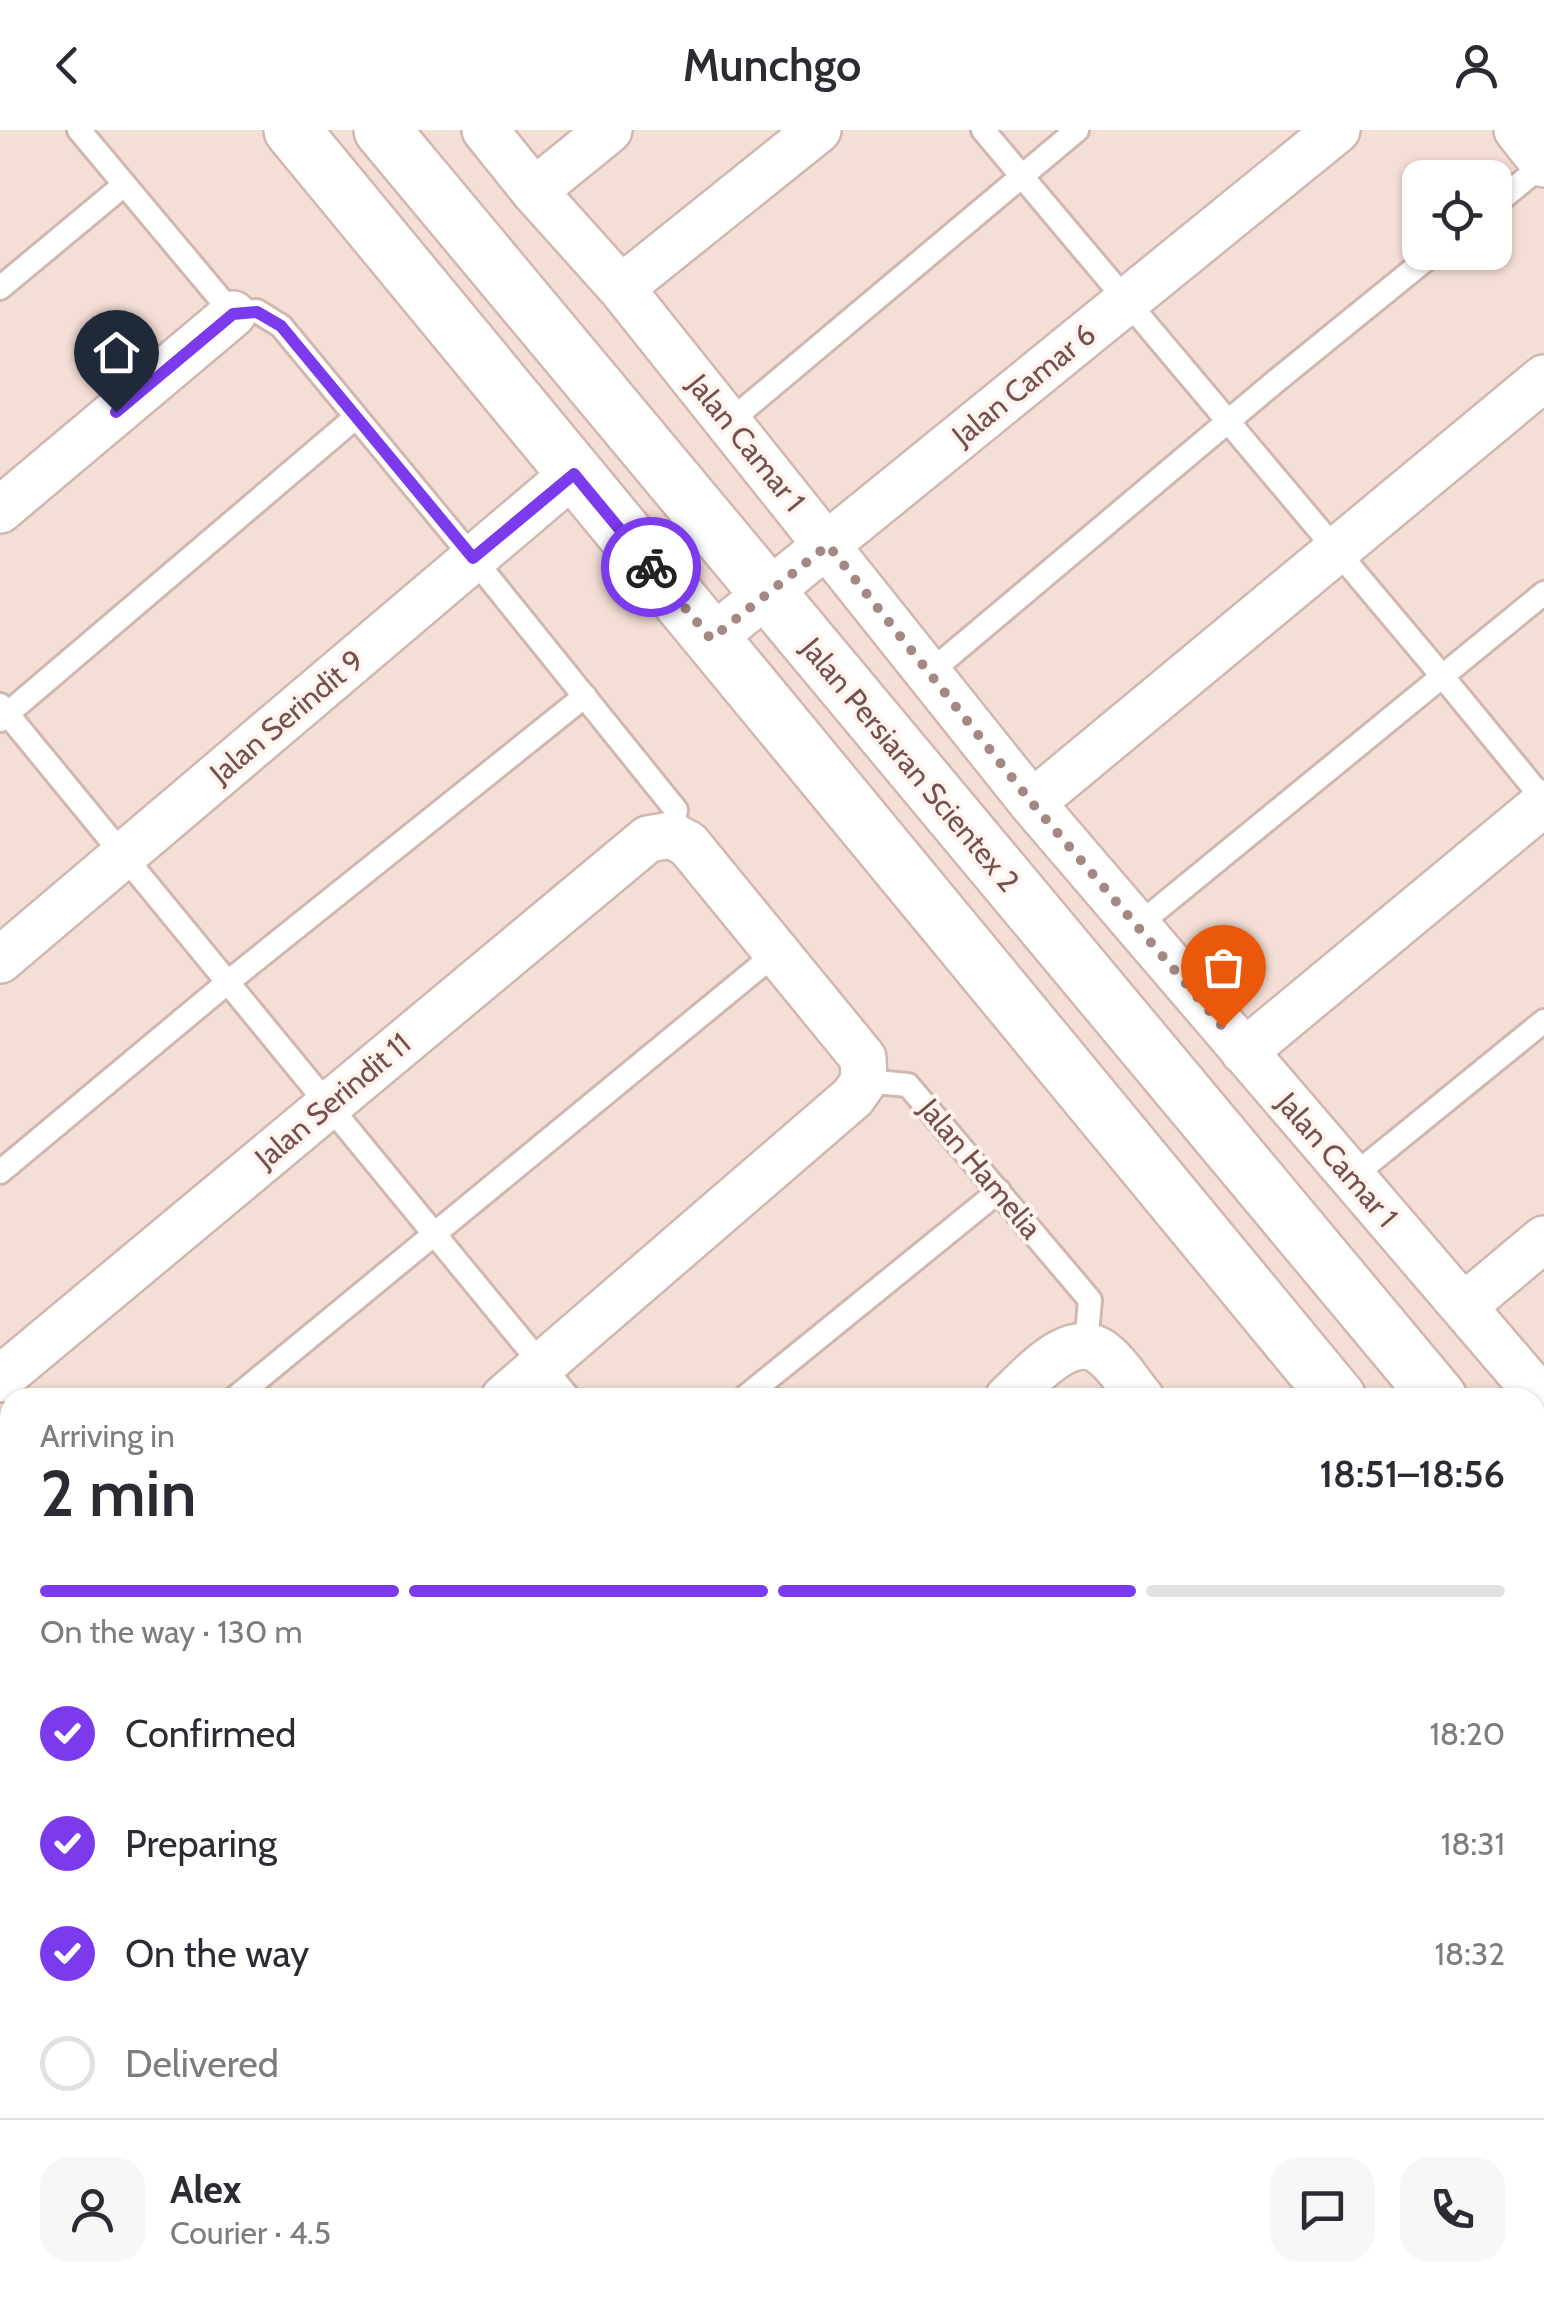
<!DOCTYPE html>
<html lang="en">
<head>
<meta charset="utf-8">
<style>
  body { margin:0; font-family:Cabin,sans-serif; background:#f7f7f7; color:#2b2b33; height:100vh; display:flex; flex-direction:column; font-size:38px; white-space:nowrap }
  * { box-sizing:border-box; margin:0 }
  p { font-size:32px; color:#7c7c81 }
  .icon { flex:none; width:55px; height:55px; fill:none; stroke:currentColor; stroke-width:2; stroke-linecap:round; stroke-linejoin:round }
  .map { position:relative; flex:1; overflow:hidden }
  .side { position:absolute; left:0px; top:1258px; width:1545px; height:932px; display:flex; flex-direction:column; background:#fff; border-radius:30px 30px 0 0; box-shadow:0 2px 8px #0004 }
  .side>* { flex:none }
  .controls { position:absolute; left:1402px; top:30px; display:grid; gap:20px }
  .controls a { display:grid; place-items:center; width:110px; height:110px; border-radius:20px; background:#fff; box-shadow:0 2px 8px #0004; font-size:50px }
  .pin { position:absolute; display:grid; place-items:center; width:85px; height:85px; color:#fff; margin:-102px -42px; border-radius:50% 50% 50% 0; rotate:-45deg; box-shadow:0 0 10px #0007 }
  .pin .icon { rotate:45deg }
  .courier { position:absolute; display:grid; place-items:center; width:100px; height:100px; margin:-50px; border:8px solid #7c3aed; border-radius:50%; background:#fff; color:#222; box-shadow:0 2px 12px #0007 }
  .head em { font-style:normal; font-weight:600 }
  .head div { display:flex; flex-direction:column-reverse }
  .head { display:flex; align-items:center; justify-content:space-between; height:170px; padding:0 40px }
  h1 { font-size:65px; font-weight:600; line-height:75px }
  .bar { display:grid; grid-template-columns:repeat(4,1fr); gap:15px 10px; align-content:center; height:120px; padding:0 40px }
  .bar i { height:12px; border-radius:8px; background:#e1e1e2 }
  .bar .on { background:#7c3aed }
  .bar p { grid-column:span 4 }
  .line { display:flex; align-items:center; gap:25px; padding:0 40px; border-top:2px solid #e1e1e2 }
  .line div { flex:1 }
  .round { display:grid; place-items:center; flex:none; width:105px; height:105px; border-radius:30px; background:#f7f7f7 }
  ol { padding:0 40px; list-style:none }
  li { display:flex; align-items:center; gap:30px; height:110px }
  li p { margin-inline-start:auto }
  li .icon { padding:10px; border-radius:50%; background:#7c3aed; color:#fff; stroke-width:4 }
  li:last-child { color:#7c7c81 }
  li i { width:55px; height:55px; border:5px solid #e1e1e2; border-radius:50% }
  header { display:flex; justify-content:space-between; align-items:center; height:130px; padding:0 40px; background:#fff; font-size:45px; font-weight:600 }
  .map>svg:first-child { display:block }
  .residential { fill:#f4dfd7; fill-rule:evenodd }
  .green { fill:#deeac6 }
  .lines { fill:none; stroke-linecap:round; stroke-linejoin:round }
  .service-casing { stroke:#d0b7b0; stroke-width:28 }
  .minor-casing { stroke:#d0b7b0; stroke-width:50 }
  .tertiary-casing { stroke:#d0b7b0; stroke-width:60 }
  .service { stroke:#fff; stroke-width:22 }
  .minor { stroke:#fff; stroke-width:45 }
  .tertiary { stroke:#fff; stroke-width:55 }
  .done { stroke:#a58883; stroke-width:10; stroke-dasharray:0 18 }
  .route { stroke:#7c3aed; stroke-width:12 }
  .labels { text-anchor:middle; stroke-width:8; stroke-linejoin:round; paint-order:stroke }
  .street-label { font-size:30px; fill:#76504c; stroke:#fff4ef }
</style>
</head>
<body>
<header><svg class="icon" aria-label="back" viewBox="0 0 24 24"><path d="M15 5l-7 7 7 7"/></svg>Munchgo<svg class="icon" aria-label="person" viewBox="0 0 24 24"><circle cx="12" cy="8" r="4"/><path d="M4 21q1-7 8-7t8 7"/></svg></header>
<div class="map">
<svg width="1544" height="2189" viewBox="0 0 1544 2189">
  <rect width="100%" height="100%" fill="#fcefe8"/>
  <path class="residential" d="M0 0H1544V2189H0ZM1420 48H1495V122H1420ZM10 1268H1535V2180H10Z"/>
  <path class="green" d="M0 1484 10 1496V2180H449L438 2189H0Z"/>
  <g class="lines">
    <g class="service-casing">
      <path id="service" d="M79 0 233 184 257 181 281 196 473 428 676 680 671 705
        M983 0 1443 547 1544 670
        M1495 74 1544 34
        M0 158 124 55
        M729 292 1077 0
        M929 543 1276 251 1435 122
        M0 575 569 1268
        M0 590 356 287
        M1137 796 1544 463
        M864 951 908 955 1090 1170 1086 1215
        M0 1042 228 852 585 566
        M1352 1047 1544 891
        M235 1268 776 823
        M744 1268 999 1061
        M1535 1898 1544 1891
        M1319 2180 1326 2189
        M1193 2189 1203 2180"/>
    </g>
    <g class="minor-casing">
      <path id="minor" d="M485 0 534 61 621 158 1032 673 1544 1271
        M1517 0 1544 34
        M534 61 609 0
        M621 158 818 0
        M0 380 233 184
        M711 509 1337 0
        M1032 673 1544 248
        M0 830 573 344
        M1244 922 1544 673
        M1464 1176 1544 1109
        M0 1249 648 709 671 705 688 714 863 928 864 951 853 967 504 1268
        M1008 1268C1031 1247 1073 1196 1105 1225 1119 1236 1129 1254 1141 1268
        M0 1400 10 1412
        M1535 1747 1544 1757
        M1535 2104 1544 2096
        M655 2180 662 2189
        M414 2189 425 2180
        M924 2189 935 2180
        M1434 2189 1444 2180"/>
    </g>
    <g class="tertiary-casing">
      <path id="tertiary" d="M292 0 1338 1268
        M382 0 1439 1268
        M1535 1382 1544 1392
        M1535 1505 1544 1516"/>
    </g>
    <use href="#service" class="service"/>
    <use href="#minor" class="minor"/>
    <use href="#tertiary" class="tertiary"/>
  </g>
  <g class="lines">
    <path class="done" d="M651 437 711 509 828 415 1032 673 1223 897"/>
    <path class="route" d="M116 282 233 184 257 182 281 196 473 428 574 344 651 437"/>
  </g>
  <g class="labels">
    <g class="street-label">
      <text transform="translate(1024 255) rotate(-39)" y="10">Jalan Camar 6</text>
      <text transform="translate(746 313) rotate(51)" y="10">Jalan Camar 1</text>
      <text transform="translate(287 587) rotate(-40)" y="10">Jalan Serindit 9</text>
      <text transform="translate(910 635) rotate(50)" y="10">Jalan Persiaran Scientex 2</text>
      <text transform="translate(333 971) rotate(-40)" y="10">Jalan Serindit 11</text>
      <text transform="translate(1337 1030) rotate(49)" y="10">Jalan Camar 1</text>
      <text transform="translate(980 1039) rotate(50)" y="10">Jalan Hamelia</text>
    </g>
  </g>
</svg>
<div class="controls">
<a><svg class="icon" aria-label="locate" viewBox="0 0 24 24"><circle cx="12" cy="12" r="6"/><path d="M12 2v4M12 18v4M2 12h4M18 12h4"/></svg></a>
</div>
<div class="pin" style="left:1223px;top:897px;background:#ea580c"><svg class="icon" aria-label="bag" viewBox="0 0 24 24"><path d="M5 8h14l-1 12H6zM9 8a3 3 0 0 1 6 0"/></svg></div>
<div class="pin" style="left:116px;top:282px;background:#1f2937"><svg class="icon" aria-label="home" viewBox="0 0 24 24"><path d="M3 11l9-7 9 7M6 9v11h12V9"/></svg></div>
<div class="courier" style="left:651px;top:437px"><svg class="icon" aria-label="bike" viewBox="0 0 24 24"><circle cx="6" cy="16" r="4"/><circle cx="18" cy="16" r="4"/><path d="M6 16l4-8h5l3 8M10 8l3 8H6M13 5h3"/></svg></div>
<section class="side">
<div class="head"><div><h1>2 min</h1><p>Arriving in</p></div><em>18:51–18:56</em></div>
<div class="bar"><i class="on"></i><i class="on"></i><i class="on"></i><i></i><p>On the way · 130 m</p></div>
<ol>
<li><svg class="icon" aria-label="check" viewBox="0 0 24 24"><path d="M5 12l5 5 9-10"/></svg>Confirmed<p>18:20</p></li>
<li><svg class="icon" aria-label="check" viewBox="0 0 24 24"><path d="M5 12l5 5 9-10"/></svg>Preparing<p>18:31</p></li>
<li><svg class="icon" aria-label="check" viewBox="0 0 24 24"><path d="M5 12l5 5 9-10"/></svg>On the way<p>18:32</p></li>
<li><i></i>Delivered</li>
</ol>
<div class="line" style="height:180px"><a class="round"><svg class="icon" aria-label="person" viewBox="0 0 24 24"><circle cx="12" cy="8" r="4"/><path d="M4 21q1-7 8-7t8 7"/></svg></a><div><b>Alex</b><p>Courier · 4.5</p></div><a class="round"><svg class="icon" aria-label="chat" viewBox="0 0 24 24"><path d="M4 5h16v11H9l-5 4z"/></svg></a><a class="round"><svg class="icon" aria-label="phone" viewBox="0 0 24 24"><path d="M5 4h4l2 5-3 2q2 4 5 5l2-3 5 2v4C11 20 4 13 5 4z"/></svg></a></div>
</section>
</div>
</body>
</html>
